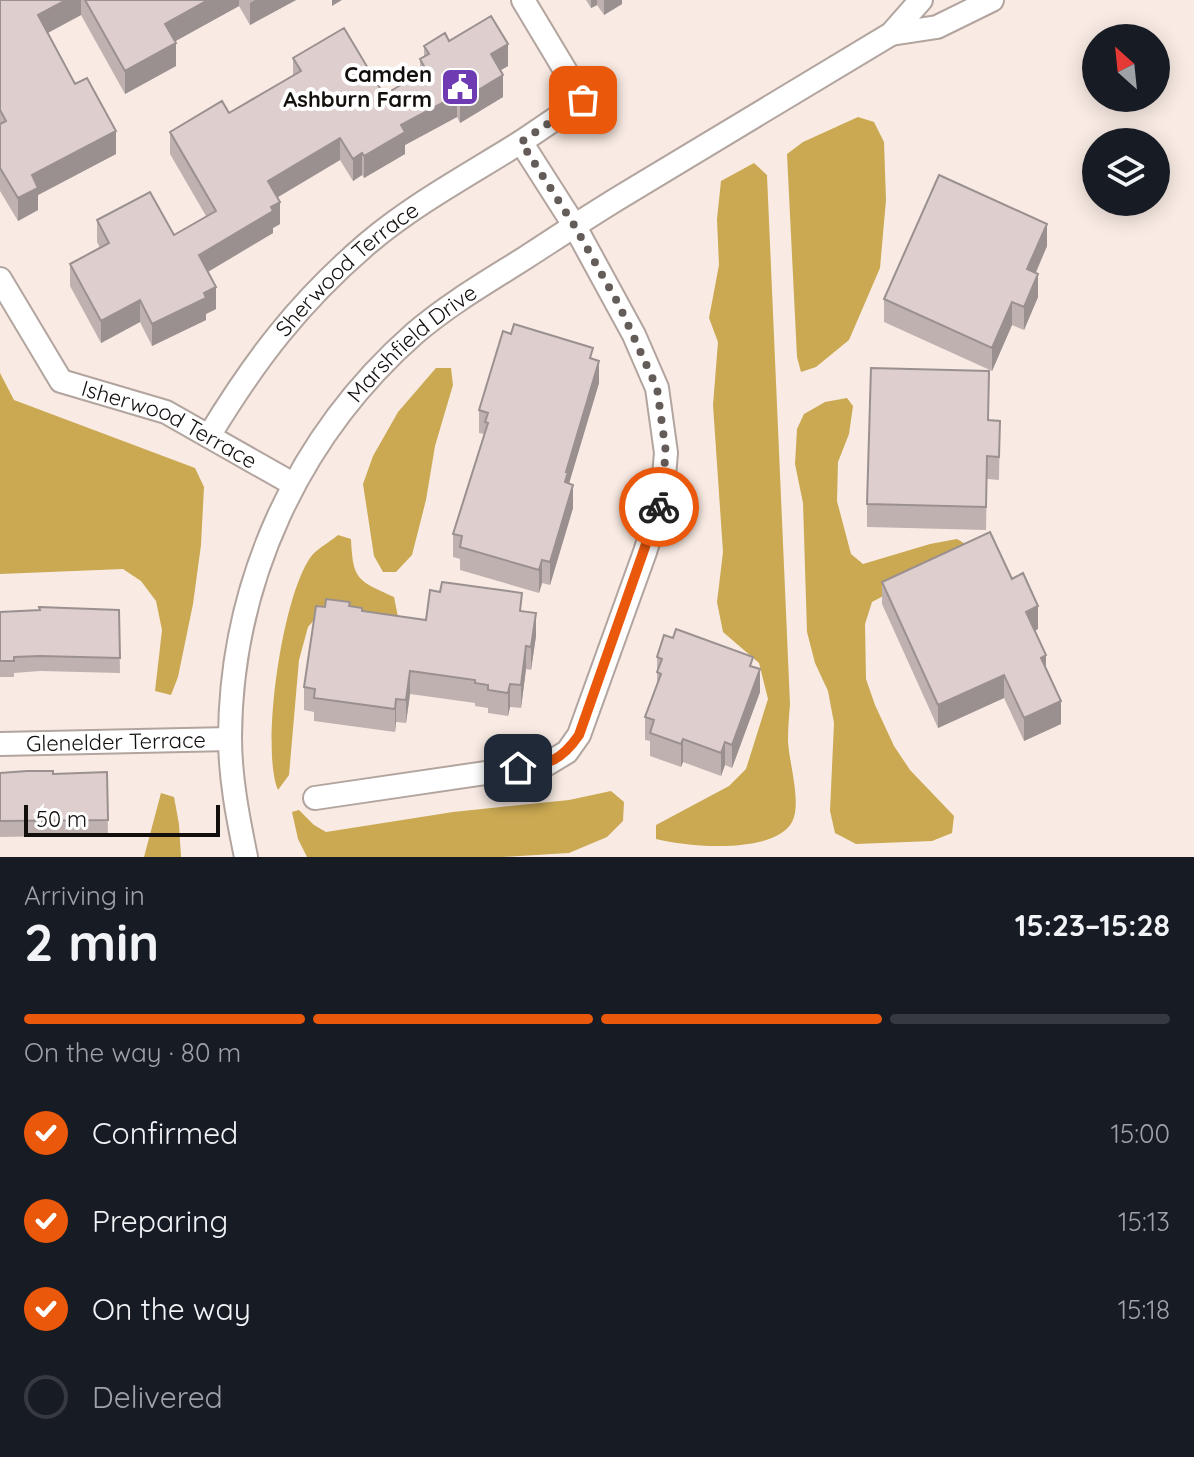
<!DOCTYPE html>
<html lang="en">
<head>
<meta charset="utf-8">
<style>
  body { margin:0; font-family:Quicksand,sans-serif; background:#242831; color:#f1f3f6; height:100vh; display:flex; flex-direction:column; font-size:30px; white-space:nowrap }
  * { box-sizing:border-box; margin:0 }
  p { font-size:26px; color:#9ea1a6 }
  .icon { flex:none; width:44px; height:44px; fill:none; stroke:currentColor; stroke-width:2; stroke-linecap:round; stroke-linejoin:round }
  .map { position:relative; height:857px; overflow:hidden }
  .panel { display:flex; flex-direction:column; background:#171b24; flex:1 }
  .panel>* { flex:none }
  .needle { width:52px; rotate:333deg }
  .fabs { position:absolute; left:1082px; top:24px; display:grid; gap:16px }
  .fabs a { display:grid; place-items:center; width:88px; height:88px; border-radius:50%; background:#171b24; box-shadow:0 4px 20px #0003; font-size:40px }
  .scale { position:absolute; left:24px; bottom:20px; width:196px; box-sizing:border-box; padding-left:8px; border:4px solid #130f0d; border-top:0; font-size:22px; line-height:28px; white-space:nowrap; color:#130f0d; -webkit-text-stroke:6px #fff; paint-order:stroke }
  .pin { position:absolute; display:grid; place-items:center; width:68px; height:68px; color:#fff; margin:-34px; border-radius:16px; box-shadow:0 4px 12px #0006 }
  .courier { position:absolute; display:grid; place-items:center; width:80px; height:80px; margin:-40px; border:6px solid #ea580c; border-radius:50%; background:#fff; color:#222; box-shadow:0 2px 10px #0007 }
  .headline em { font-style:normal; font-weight:800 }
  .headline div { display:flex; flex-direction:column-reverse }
  .headline { display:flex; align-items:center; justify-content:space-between; height:136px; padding:0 24px }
  h1 { font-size:52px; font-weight:800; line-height:60px }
  .bar { display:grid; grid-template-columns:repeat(4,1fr); gap:12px 8px; align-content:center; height:96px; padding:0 24px }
  .bar i { height:10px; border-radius:6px; background:#363941 }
  .bar .current { background:#ea580c }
  .bar p { grid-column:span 4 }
  ol { padding:0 24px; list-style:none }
  li { display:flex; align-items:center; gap:24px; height:88px }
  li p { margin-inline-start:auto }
  li .icon { padding:8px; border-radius:50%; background:#ea580c; color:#fff; stroke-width:4 }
  li:last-child { color:#9ea1a6 }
  li i { width:44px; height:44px; border:4px solid #363941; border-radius:50% }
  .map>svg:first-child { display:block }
  .forest { fill:#caa952 }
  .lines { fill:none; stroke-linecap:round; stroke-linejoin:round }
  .street-casing { stroke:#b2a49e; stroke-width:26 }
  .street { stroke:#fff; stroke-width:22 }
  .wall { fill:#bfb1b0 }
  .shaded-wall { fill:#9b9090 }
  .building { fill:#dececd; stroke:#9b9090; stroke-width:2 }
  .done { stroke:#645c58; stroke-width:8; stroke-dasharray:0 14.4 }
  .route { stroke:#ea580c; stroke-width:10 }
  .labels { text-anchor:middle; stroke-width:8; stroke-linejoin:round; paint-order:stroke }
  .poi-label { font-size:22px; font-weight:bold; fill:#130f0d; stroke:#fff; text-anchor:end }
  .street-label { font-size:22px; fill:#130f0d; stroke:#fff }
</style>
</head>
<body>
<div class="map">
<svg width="1194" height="857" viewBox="0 0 1194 857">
  <rect width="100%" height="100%" fill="#f9ebe4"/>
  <path class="forest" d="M858 117 874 122 884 142 886 200 880 268 849 340 816 367 801 372 797 357 787 154 803 142Z
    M754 163 767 175 790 704C789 716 788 729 788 741 789 763 802 803 792 822 774 855 686 847 656 839V825L729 786 746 769 768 699 759 663 723 632 717 602 723 552 713 405 718 342 709 318 719 265 717 219 721 181Z
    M436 368H451L453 385 435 446 426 500 412 555 396 572H383L374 556 363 484 373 456 398 412Z
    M0 373 14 400 195 468 204 487 201 545 193 604 178 677 171 695 155 691 162 630 156 601 141 581 123 569 0 574Z
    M847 398 853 406 849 434 838 462 837 501 851 554 863 564 930 544 957 539 972 548 872 602 865 624 866 679 875 705 894 746 910 770 954 816 952 833 932 841 856 844 835 833 830 811 834 723 828 691 815 663 807 632 803 503 795 464 797 429 804 414 825 402Z
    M338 535 351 539C353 580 357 580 394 597L398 617 321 612 308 627 299 660 289 775 278 790C260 748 283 589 313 554 320 547 331 541 338 535Z
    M611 791 624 802 623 821 607 837 569 853 503 857H307L298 839 292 812 299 810 314 825 326 832 453 812 569 800Z
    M161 793 174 797 179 824 181 857H144Z"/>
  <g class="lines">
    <g class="street-casing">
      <g id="street">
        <path d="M891 34 937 27 992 0"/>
        <path id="s1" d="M0 279 61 381 166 412 293 484"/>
        <path id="s2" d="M209 436C255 360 299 302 368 243 414 204 470 174 521 142"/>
        <path id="s3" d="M0 744 230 739"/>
        <path d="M315 798 547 764 567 752 579 735 645 552 662 498 666 453 657 388 634 335 574 225 521 142 583 100 523 0"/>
        <path id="s4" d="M246 857C238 818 230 778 230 737 231 582 298 436 415 333 449 304 487 282 525 258 559 236 592 214 627 193 715 140 803 87 891 34L921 0"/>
      </g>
    </g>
    <use href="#street" class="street"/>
  </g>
  <path class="wall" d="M0 0H296L250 25 239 6 175 41 176 66 125 94 81 15 48 33 75 84 116 154 38 195V210L18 221 0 191Z
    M586 0H622V4L604 15 597 5 591 8Z
    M449 41 508 66 500 70 503 97 460 123 457 117 405 145V154L364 178 362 175 353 181 340 160 278 197 280 224 273 228V233L208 272 216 309 206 314V320L152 346 140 322 101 343 70 286V264L100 248 97 242V220L174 235 206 216 170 154V132L229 113 293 76V58L384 95 420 74V59L424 57V46Z
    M1047 246 1036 273 1038 297 1024 330 1012 325 992 371 884 322V299Z
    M593 359 599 383 569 483 573 508 550 585 542 583 539 593 460 570V559L453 557V534L484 434 479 433V410Z
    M988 420 1000 421 999 480 987 479 986 530 867 527V504Z
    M1012 579 1038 629 1035 631 1061 724 1024 741 1004 698 938 728 882 604V582Z
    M350 606 362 611 426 620 522 611 536 636 531 670 526 669 521 708 510 707 508 716 488 713V708L475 706V703L410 694 406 723 396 722 395 732 314 721V712L304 710V687L325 607Z
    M119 610 120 673 40 671 14 673V677H0V612Z
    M657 657 753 667 760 692 732 768 725 765 721 776 683 762 681 767 650 756V741L645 740V717L657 685Z
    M107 772 108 835 0 837V773L53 774Z"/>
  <path class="shaded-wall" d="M66 0H81V15L38 38V15Z
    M208 0H239V6L165 47V24Z
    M255 0H296L250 25V3Z
    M332 0H342L332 6Z
    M591 0H597V5L591 8Z
    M604 0H622V4L604 15Z
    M176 43V66L125 94V71Z
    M508 44V66L491 76V54Z
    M503 75V97L460 123V101Z
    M457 95V117L405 145V154L364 178V156L401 125Z
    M116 131V154L38 195V210L18 221V198L32 175Z
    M340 138V160L268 203V181Z
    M362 153V175L353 181V159Z
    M280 202V224L273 228V233L199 277V255Z
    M1047 224V246L1027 292V269Z
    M1038 274V297L1024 330V307Z
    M216 287V309L206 314V320L152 346V324Z
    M140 300V322L101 343V321Z
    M1012 302V325L992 371V348Z
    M599 361V383L568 487 565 505 566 472Z
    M573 485V508L550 585V562Z
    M542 560V583L539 593V570Z
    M1038 606V629L1026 635V612Z
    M536 613V636L531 670V647Z
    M526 646V669L521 708V685Z
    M1046 655V678L1041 658Z
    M760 669V692L732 768V745Z
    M410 671V694L406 723V700Z
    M1004 675V698L938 728V705Z
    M510 684V707L508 716V693Z
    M396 699V722L395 732V709Z
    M1061 701V724L1024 741V718Z
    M683 739V762L681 767V744Z
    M725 742V765L721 776V753Z"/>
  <path class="building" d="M0 0H66L38 15 75 84 87 78 116 131 32 175 38 188 18 198 0 168V124L6 121 0 110Z
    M85 0H208L165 24 176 43 125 71Z
    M491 16 508 44 491 54 503 75 460 101 457 95 401 125 405 132 364 156 362 153 353 159 340 138 268 181 280 202 271 207 273 211 199 255 216 287 204 293 206 298 152 324 140 300 101 321 70 264 109 243 97 220 150 192 174 235 216 211 170 132 222 101 229 113 301 71 293 58 344 28 384 95 426 70 420 59 429 54 424 46 445 33 449 41Z
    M939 175 1047 224 1027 269 1038 274 1024 307 1012 302 992 348 884 299Z
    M514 324 593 348 590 358 599 361 566 472H568L565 482 573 485 550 562 542 560 539 570 460 547 462 536 453 534 488 423 485 422 488 413 479 410 503 331 511 334Z
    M871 368 989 371 988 420 1000 421 999 457 987 456 986 507 867 504Z
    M990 532 1012 579 1023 573 1038 606 1026 612 1046 655 1041 658 1061 701 1024 718 1004 675 938 705 882 582Z
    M442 582 522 593 520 611 536 613 531 647 526 646 521 685 510 684 508 693 488 690V685L475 683V680L410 671 406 700 396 699 395 709 314 698 315 689 304 687 316 606 325 607 326 599 350 602 349 606 362 608V611L426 620 430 590 440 592Z
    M39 607 119 610 120 658 40 656 14 657V661H0V612L40 610Z
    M676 629 753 657 750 666 760 669 732 745 725 742 721 753 683 739 681 744 650 733 654 720 645 717 661 674 657 672 662 659 657 657 664 635 673 638Z
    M27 771H53V774L107 772 108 820 0 821V773Z"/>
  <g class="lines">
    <path class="done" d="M583 100 521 142 574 225 619 305 657 388 666 453 659 507"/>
    <path class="route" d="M518 768C549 764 561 761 579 735L659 507"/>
  </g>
  <defs>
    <g id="civic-square" transform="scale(2)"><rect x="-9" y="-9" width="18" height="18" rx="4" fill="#6f3bb2" stroke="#fff"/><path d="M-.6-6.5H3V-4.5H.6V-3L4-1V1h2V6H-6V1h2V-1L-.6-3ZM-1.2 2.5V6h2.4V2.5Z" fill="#fff"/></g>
  </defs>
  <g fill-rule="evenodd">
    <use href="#civic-square" x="460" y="87"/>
  </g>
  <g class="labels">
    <g class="poi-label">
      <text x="432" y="82">Camden<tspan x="432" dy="25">Ashburn Farm</tspan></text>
    </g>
    <g class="street-label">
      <text dy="8" stroke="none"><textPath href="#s2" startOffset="218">Sherwood Terrace</textPath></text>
      <text dy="8" stroke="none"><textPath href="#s4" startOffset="570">Marshfield Drive</textPath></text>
      <text dy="8" stroke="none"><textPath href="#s1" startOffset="236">Isherwood Terrace</textPath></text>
      <text dy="8" stroke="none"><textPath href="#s3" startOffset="116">Glenelder Terrace</textPath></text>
    </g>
  </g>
</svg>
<div class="fabs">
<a><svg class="needle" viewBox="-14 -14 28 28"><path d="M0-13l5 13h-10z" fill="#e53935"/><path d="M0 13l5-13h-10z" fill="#9ea1a6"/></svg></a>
<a><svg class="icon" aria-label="layers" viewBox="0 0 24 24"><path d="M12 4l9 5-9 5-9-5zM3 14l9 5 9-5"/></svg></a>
</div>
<div class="scale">50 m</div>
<div class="pin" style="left:583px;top:100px;background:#ea580c"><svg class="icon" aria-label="bag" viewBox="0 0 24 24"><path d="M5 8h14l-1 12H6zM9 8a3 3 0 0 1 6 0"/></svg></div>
<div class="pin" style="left:518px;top:768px;background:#1f2937"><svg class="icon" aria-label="home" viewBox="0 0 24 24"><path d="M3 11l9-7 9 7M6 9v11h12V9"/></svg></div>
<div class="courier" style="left:659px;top:507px"><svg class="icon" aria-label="bike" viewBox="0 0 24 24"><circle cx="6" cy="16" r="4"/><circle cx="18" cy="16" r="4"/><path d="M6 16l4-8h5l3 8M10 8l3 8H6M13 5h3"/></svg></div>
</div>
<section class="panel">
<div class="headline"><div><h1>2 min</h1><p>Arriving in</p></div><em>15:23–15:28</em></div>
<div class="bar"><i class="current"></i><i class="current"></i><i class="current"></i><i></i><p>On the way · 80 m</p></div>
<ol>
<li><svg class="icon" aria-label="check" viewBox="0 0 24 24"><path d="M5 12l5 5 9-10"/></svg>Confirmed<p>15:00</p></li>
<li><svg class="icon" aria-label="check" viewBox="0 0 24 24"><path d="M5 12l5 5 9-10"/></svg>Preparing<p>15:13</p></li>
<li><svg class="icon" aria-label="check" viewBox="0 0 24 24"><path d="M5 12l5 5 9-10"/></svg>On the way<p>15:18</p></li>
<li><i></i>Delivered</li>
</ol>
</section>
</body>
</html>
